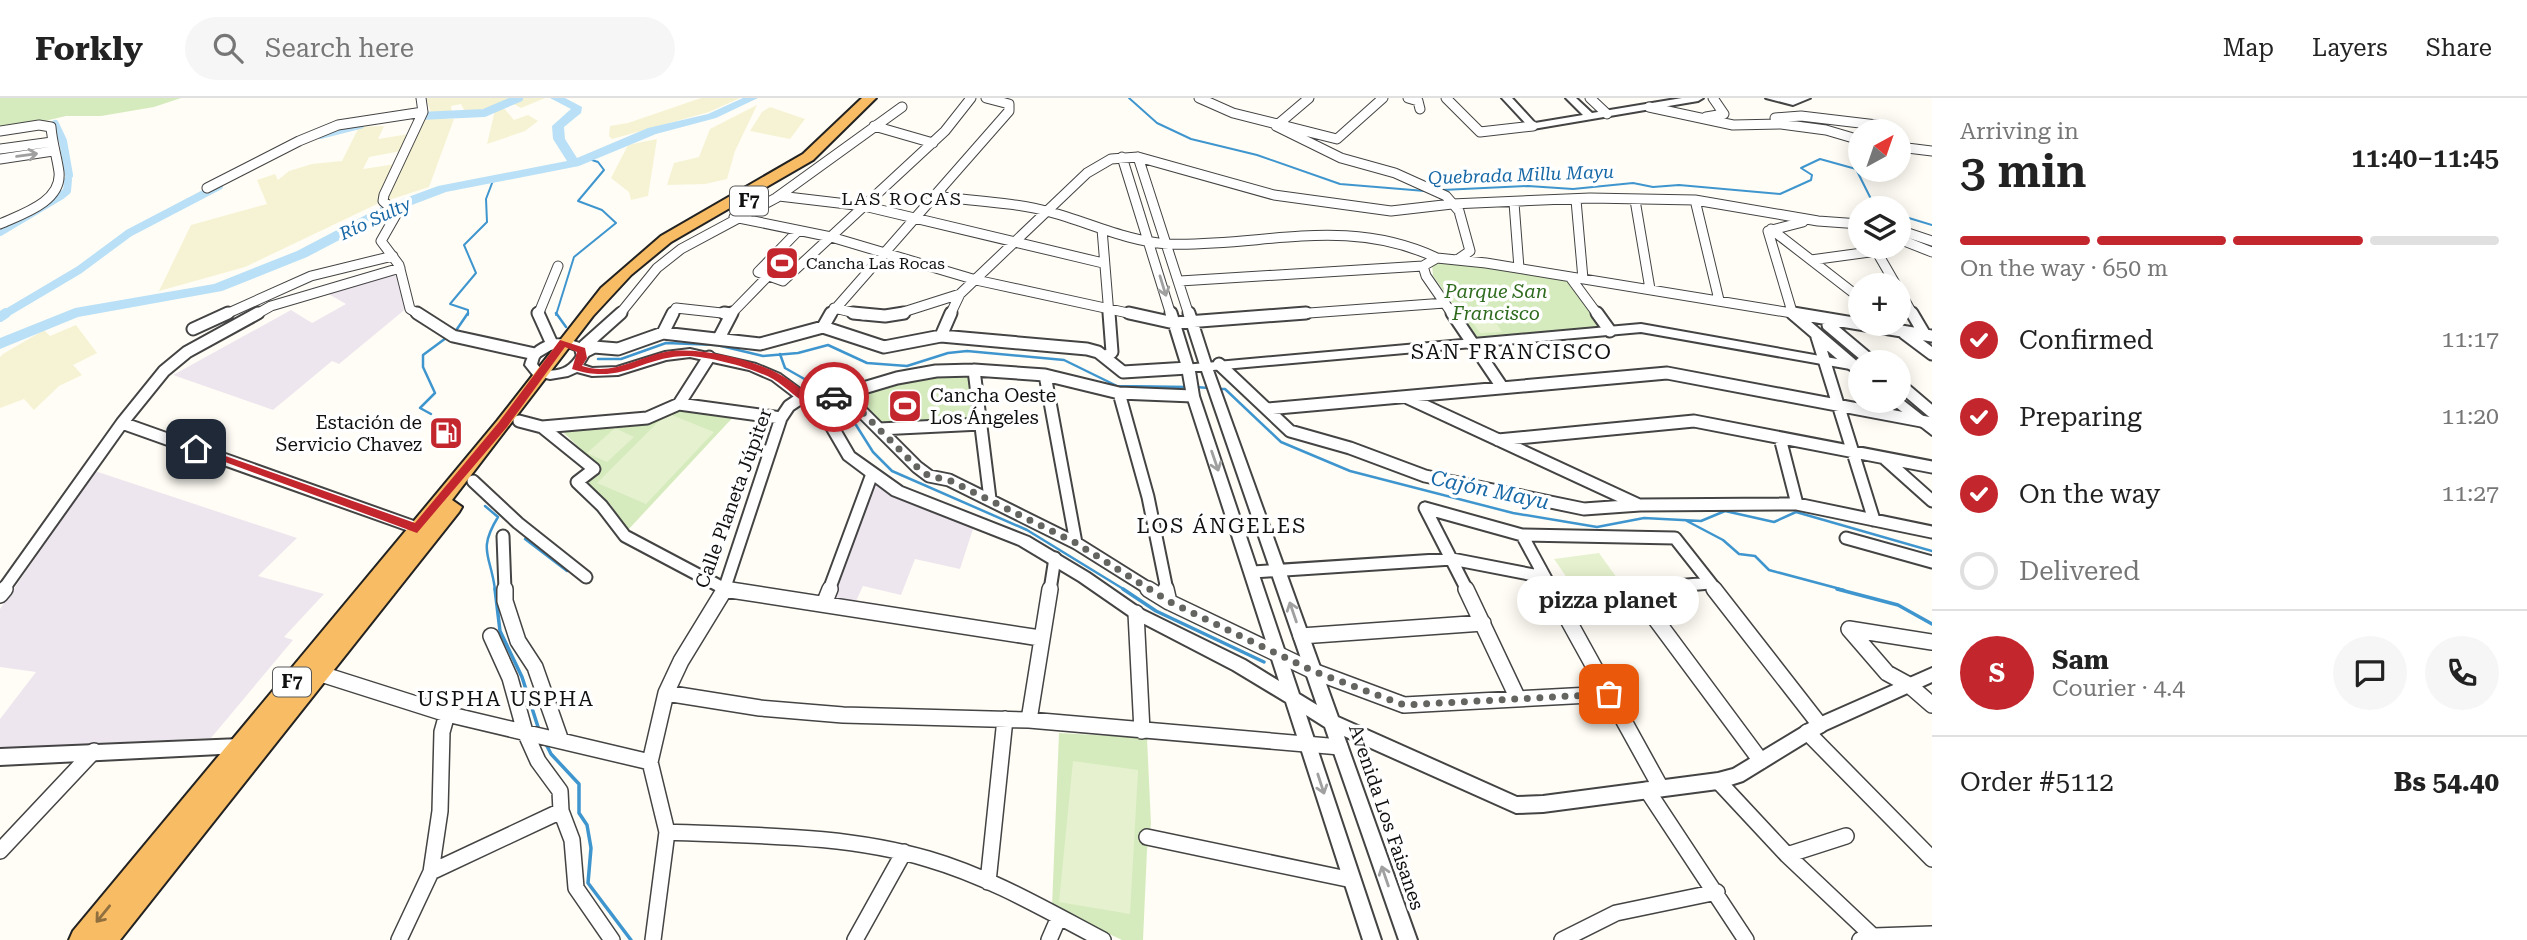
<!DOCTYPE html>
<html lang="en">
<head>
<meta charset="utf-8">
<style>
  body { margin:0; font-family:"Roboto Serif",serif; background:#f6f6f6; color:#222; height:100vh; display:flex; flex-direction:column; font-size:26px; white-space:nowrap }
  * { box-sizing:border-box; margin:0 }
  p { font-size:23px; color:#767676 }
  .icon { flex:none; width:38px; height:38px; fill:none; stroke:currentColor; stroke-width:2; stroke-linecap:round; stroke-linejoin:round }
  .map { position:relative; flex:1; overflow:hidden }
  .side { display:flex; flex-direction:column; background:#fff; width:595px }
  .side>* { flex:none }
  .needle { width:46px; rotate:40deg }
  .controls { position:absolute; left:1848px; top:21px; display:grid; gap:14px }
  .controls a { display:grid; place-items:center; width:63px; height:63px; border-radius:50%; background:#fff; box-shadow:0 4px 18px #0003; font-size:35px }
  .pin { position:absolute; display:grid; place-items:center; width:60px; height:60px; color:#fff; margin:-30px; border-radius:14px; box-shadow:0 4px 10px #0006 }
  .courier { position:absolute; display:grid; place-items:center; width:70px; height:70px; margin:-35px; border:5px solid #c4262e; border-radius:50%; background:#fff; color:#222; box-shadow:0 2px 9px #0007 }
  .bubble { position:absolute; height:49px; border-radius:24px; background:#fff; box-shadow:0 4px 18px #0003; font-size:23px; font-weight:600; line-height:49px; text-align:center }
  .overview em { font-style:normal; font-weight:600 }
  .overview div { display:flex; flex-direction:column-reverse }
  .overview { display:flex; align-items:center; justify-content:space-between; height:119px; padding:0 28px }
  h1 { font-size:46px; font-weight:600; line-height:52px }
  .bar { display:grid; grid-template-columns:repeat(4,1fr); gap:10px 7px; align-content:center; height:84px; padding:0 28px }
  .bar i { height:9px; border-radius:5px; background:#e0e0e0 }
  .bar .on { background:#c4262e }
  .bar p { grid-column:span 4 }
  .line { display:flex; align-items:center; gap:18px; padding:0 28px; border-top:2px solid #e0e0e0 }
  .line div { flex:1 }
  .round { display:grid; place-items:center; flex:none; width:74px; height:74px; border-radius:37px; background:#f6f6f6 }
  ol { padding:0 28px; list-style:none }
  li { display:flex; align-items:center; gap:21px; height:77px }
  li p { margin-inline-start:auto }
  li .icon { padding:7px; border-radius:50%; background:#c4262e; color:#fff; stroke-width:4 }
  li:last-child { color:#767676 }
  li i { width:38px; height:38px; border:4px solid #e0e0e0; border-radius:50% }
  header { display:flex; align-items:center; gap:42px; box-sizing:border-box; height:98px; padding:0 35px; background:#fff; border-bottom:2px solid #e0e0e0 }
  header strong { font-size:33px }
  nav { display:flex; gap:38px; margin-inline-start:auto; font-size:24px }
  .search { width:490px; height:63px; background:#f6f6f6; display:flex; align-items:center; gap:18px; box-sizing:border-box; padding:0 24px; border-radius:38px; color:#767676; font-size:26px }
  main { display:flex; flex:1; min-height:0 }
  .map>svg:first-child { display:block }
  .industrial { fill:#eee6ef }
  .farmland { fill:#f6f3d4 }
  .green { fill:#d5ebbd }
  .pitch { fill:#e6f2cf }
  .lines { fill:none; stroke-linecap:round; stroke-linejoin:round }
  .stream-far2 { stroke:#3f96cf; stroke-width:2 }
  .stream-far1 { stroke:#3f96cf; stroke-width:2.5 }
  .stream { stroke:#3f96cf; stroke-width:3.5 }
  .canal-far1 { stroke:#b9e0f7; stroke-width:8 }
  .canal { stroke:#b9e0f7; stroke-width:10 }
  .river { fill:#b9e0f7; fill-rule:evenodd }
  .minor-far2-casing { stroke:#444; stroke-width:11 }
  .minor-far1-casing { stroke:#444; stroke-width:15 }
  .minor-casing { stroke:#444; stroke-width:18 }
  .tertiary-casing { stroke:#444; stroke-width:4 }
  .trunk-casing { stroke:#222; stroke-width:4 }
  .minor-far2 { stroke:#fff; stroke-width:9 }
  .minor-far1 { stroke:#fff; stroke-width:11 }
  .minor { stroke:#fff; stroke-width:15 }
  .tertiary { fill:#fff; fill-rule:evenodd }
  .trunk { fill:#f7bc64; fill-rule:evenodd }
  .oneway { stroke:#a0a0a0 }
  .oneway2 { stroke:#906f3f }
  .route { fill:#c4262e }
  .done { stroke:#646461; stroke-width:7; stroke-dasharray:0 12.6 }
  .labels { text-anchor:middle; stroke-width:7; stroke-linejoin:round; paint-order:stroke }
  .far-poi-label { font-size:16px; fill:#111; stroke:#fff; text-anchor:start }
  .far-water-label { font-size:18px; font-style:italic; fill:#1768a6; stroke:#fff }
  .far-neighbourhood-label { font-size:18px; letter-spacing:2px; fill:#111; stroke:#fff }
  .shield { fill:#fff; stroke:#585858; stroke-width:2 }
  .shield-label { font-size:18px; font-weight:bold; fill:#111 }
  .park-label { font-size:19px; font-style:italic; fill:#2f6b1f; stroke:#fff }
  .poi-label { font-size:19px; fill:#111; stroke:#fff; text-anchor:start }
  .street-label { font-size:19px; fill:#111; stroke:#fff }
  .neighbourhood-label { font-size:21px; letter-spacing:2px; fill:#111; stroke:#fff }
  .water-label { font-size:21px; font-style:italic; fill:#1768a6; stroke:#fff }
</style>
</head>
<body>
<header>
<strong>Forkly</strong>
<div class="search"><svg class="icon" aria-label="search" viewBox="0 0 24 24"><circle cx="10" cy="10" r="6"/><path d="M15 15l6 6"/></svg>Search here</div>
<nav><a>Map</a><a>Layers</a><a>Share</a></nav>
</header>
<main>
<div class="map">
<svg width="1932" height="842" viewBox="0 0 1932 842">
  <rect width="100%" height="100%" fill="#fffdf5"/>
  <path class="industrial" d="M393 177 398 178 408 209 339 266 332 263 273 312 173 277 291 212 312 225 346 206 325 194Z
    M95 373 297 440 258 478 324 496 284 539 293 542 211 640 0 650V621L36 574 0 569V511Z
    M875 383 901 402 974 428 960 471 915 461 901 497 863 488 855 505 831 502Z"/>
  <path class="farmland" d="M426 0H545L521 10 512 5 515 2 466 16 461 6 451 8 452 17 431 15Z
    M701 0H740L709 14 612 41 609 38 610 28 628 25Z
    M757 7 735 53 727 81 705 86 667 87 674 65 699 59 710 31Z
    M503 9 514 22 528 17 538 23 525 33 487 46 495 12Z
    M770 9 805 21 790 41 750 33 762 14Z
    M423 20 454 21 429 89 389 102V94Z
    M384 28 378 41 409 36 401 53 369 59 363 71 396 66 377 106 245 169 159 193 191 127 267 106 257 82 275 76 278 82 289 73 312 66 342 63 359 29Z
    M657 41 648 98 631 102 629 94 611 80 628 47Z
    M76 227 97 255 73 267 82 277 59 288 34 312 24 301 0 310V259L3 256 44 232 50 238Z"/>
  <path class="green" d="M0 0H181L154 9 101 18H66L6 32H0Z
    M1441 163 1567 180 1599 224V230L1477 240 1433 178 1432 166Z
    M969 275 976 322 881 326 852 298 922 279Z
    M674 310 737 315 627 433 611 407 586 386 600 370 563 334Z
    M1059 635 1147 640 1151 726 1147 752 1143 842H1122L1052 809Z"/>
  <path class="pitch" d="M783 152 802 159 782 178 762 171Z
    M1488 212 1502 234 1480 235 1465 213Z
    M917 296 918 318 892 319 891 297Z
    M667 315 714 334 646 406 597 385Z
    M615 330 634 339 607 364 587 355Z
    M1599 455 1617 480 1572 487 1554 461Z
    M1073 663 1138 672 1130 816 1059 804Z"/>
  <g class="lines">
    <path class="stream-far2" d="M1129 0 1157 25 1191 41 1257 57 1340 86 1425 93
      M1442 92 1528 88 1573 91 1633 85 1653 89 1679 87 1780 96 1811 82 1812 77 1801 70 1820 61 1856 71 1874 107 1881 110
      M1899 117 1932 127
      M468 217V212L450 206 476 175 464 147 487 124 486 101 494 80
      M556 217 574 159 616 125 602 112 578 103 604 72 598 64 589 61"/>
    <path class="stream-far1" d="M556 215 566 229
      M455 234 468 215
      M780 256 785 270 822 291
      M598 261H621L666 245 717 247 763 258 798 255 828 247 867 265 907 268 948 255 967 253 1064 262 1117 288 1188 289
      M1195 289 1209 290
      M1220 291H1225L1281 344 1350 373 1513 415 1597 429 1644 420 1701 423 1725 413 1774 424 1796 414 1932 453
      M835 307 856 327 873 354 892 373 1027 432 1125 492
      M431 316 420 310 435 295 423 269V257L446 240
      M485 408 498 419C477 453 491 457 495 492
      M1685 422 1723 442 1739 456 1755 458 1769 472 1844 492
      M525 441 567 473"/>
    <path class="stream" d="M495 491 500 533 522 579 539 632
      M1123 491 1156 513 1264 564
      M1837 491 1898 507 1932 526
      M545 644 551 656 579 686V715L587 727 591 750 588 785 631 842"/>
    <path class="canal-far1" d="M420 18 484 15 519 0
      M55 26 63 43 69 77
      M321 37 360 27
      M0 134 62 97 67 93 68 82
      M3 217 79 172 129 135 219 88"/>
    <path class="canal" d="M0 219 6 215"/>
    <path class="river" d="M550 0H565L582 9 581 15 564 29 565 41 577 60 648 30 708 16 743 0H758L716 20 656 36 579 68 446 94 391 115 307 159 222 193 78 219 0 251V240L75 210 214 186 297 153 381 109 438 88 567 63 553 41 552 28 571 11Z"/>
    <g class="minor-far2-casing">
      <path id="minor-far2" d="M1199 0 1233 15 1337 41 1383 0
        M1309 0 1276 28 1341 60 1395 75 1446 98 1459 113 1470 153 1457 162
        M1408 0 1418 3 1420 11
        M1446 0 1480 34 1533 28
        M1590 0 1607 16
        M1649 9 1733 27 1781 26 1826 32 1860 42
        M1706 19 1724 16 1713 0
        M1775 20 1801 18 1885 28
        M874 28 933 45
        M0 33 39 27 51 29C52 44 57 59 59 74 62 104 22 116 0 126
        M1899 49 1932 53
        M0 51 52 44
        M1122 59 1171 217
        M1138 59 1189 217
        M0 61 53 53
        M207 90 299 43 338 27 423 14
        M779 98 864 108 1103 165
        M934 98C972 103 1014 104 1050 114 1088 124 1129 144 1169 146 1263 149 1345 117 1437 160
        M1576 102 1583 181
        M1635 102 1650 191
        M1695 102 1719 202
        M1514 105 1519 170
        M734 119 831 139 976 182 1137 217
        M1102 131 1109 217
        M1771 131 1860 200
        M1899 132 1932 143
        M798 133 758 174 783 183 945 33 971 0
        M1899 141 1932 154
        M1874 149 1896 187
        M1811 162 1877 153
        M1570 179 1598 217
        M1180 183 1423 168
        M1899 192 1913 217
        M834 210 864 217
        M224 217 311 178 393 158
        M255 217 271 208 400 170
        M420 217 410 211 399 167 381 143 397 115 383 103 384 97 423 14 421 0
        M538 217 558 168
        M619 217 657 170 681 151 776 100 902 9
        M672 217 676 210 731 216
        M730 217 768 178
        M830 217 1009 13V6L986 0
        M894 217 960 196
        M950 217 960 196 1087 75 1111 61 1138 59 1274 97 1391 113 1452 106 1590 100 1695 102 1818 123 1860 126
        M1282 217 1445 205
        M1453 217 1426 178 1423 168 1437 160 1486 165 1804 217
        M1793 217 1768 133 1803 124"/>
    </g>
    <g class="minor-far1-casing">
      <path id="minor-far1" d="M417 215 453 238 535 256
        M538 215 552 246
        M724 215 731 216
        M853 215 885 218 904 215
        M1129 215 1174 225 1306 215
        M1189 215 1206 268
        M1452 215 1502 289
        M1597 215 1610 233
        M1792 215 1854 268
        M1793 215 1932 238
        M1912 215 1925 237
        M1828 227 1872 264
        M823 229 831 215
        M193 231 228 215
        M663 235 673 215
        M1904 235 1932 256
        M941 238 951 215
        M1817 239 1874 422
        M719 240 732 215
        M584 248 621 215
        M582 255 594 249 618 251 663 235 760 246 823 229 884 249 941 238 1087 251 1098 254 1123 274 1188 270 1171 215
        M1106 259 1112 254 1109 215
        M1219 266 1290 333 1350 350 1425 378 1584 411 1640 407 1797 406 1932 434
        M974 272 990 401
        M1045 277 1076 445
        M1899 286 1932 314
        M1119 295 1148 399 1167 492
        M844 296 917 369 929 378 949 382 1076 445 1151 492
        M1408 300 1639 407
        M813 305 897 280 936 273 974 272 1045 277 1119 295 1193 298
        M679 306 709 259
        M1267 311 1667 275 1932 325
        M519 323 542 329 647 320 679 306 781 320
        M122 325 417 430
        M542 329 594 371 577 384 602 408 625 438 725 491 733 492
        M879 331 981 326
        M1780 340 1797 406
        M1498 342 1694 323 1932 369
        M1885 361 1932 403
        M473 383 518 425 586 479
        M1425 410 1522 437 1675 440 1716 492
        M1425 410 1467 492
        M1522 437 1552 492
        M503 438 505 492
        M1846 440 1932 464
        M1253 474 1452 461 1544 479
        M3 492 122 325 164 273 187 254 258 215
        M724 492 781 320 789 308 804 298
        M829 492 872 376
        M1050 492 1055 460
        M1630 492 1710 485"/>
    </g>
    <g class="minor-casing">
      <path id="minor" d="M505 491V503L518 543 535 569 561 643
        M724 491 1040 540
        M1148 491 1169 504 1313 573 1404 607 1609 596
        M1166 491 1169 504
        M1466 491 1518 601
        M1551 491 1661 690
        M1714 491 1820 627
        M1634 492 1761 663
        M0 497 5 491
        M1556 499 1649 491
        M824 506 830 491
        M1136 515 1142 633
        M491 538 510 580 525 634 538 663 560 693 561 713 572 742 576 790 612 842
        M1301 538 1483 525
        M1932 544 1849 531 1887 575 1909 587 1932 607
        M318 575 447 616 650 664
        M666 595 760 610 843 617 1029 622 1340 649
        M1029 622 1050 491
        M1807 634 1932 761
        M1718 683 1787 757 1877 842
        M1647 692 1746 842
        M667 734C754 738 844 736 928 761 990 779 1046 812 1103 842
        M1147 739 1352 782
        M0 753 94 653
        M1787 757 1846 738
        M431 774 561 713
        M988 784 1005 621
        M399 842 431 774 440 713 442 634 447 616
        M653 842 667 734 650 664 666 595 681 563 725 491
        M855 842 904 754
        M1049 842 1059 819
        M1562 842 1616 815 1717 794
        M1860 842 1874 838 1932 836"/>
    </g>
    <g class="tertiary-casing">
      <path id="tertiary" d="M1502 0H1512L1535 25 1583 17 1566 0H1576L1592 15 1682 0H1703L1698 3 1533 31 1530 30Z
        M1766 0H1810L1793 7Z
        M1641 226 1854 264 1860 267V277L1850 271 1641 234 1213 272 1338 619 1517 699 1543 698 1718 675 1733 671 1814 622 1932 570V584L1826 632 1743 683 1718 691 1543 714 1516 715 1344 638 1417 842H1399L1325 629 1306 617 1381 842H1363L1286 604 1233 572 1131 519 1079 483 1019 447 892 397 844 361 819 318 772 282 749 272 690 259 666 262 618 277 592 278 577 274 568 278 550 281 533 277 525 267C532 240 562 236 584 247L589 257 583 267 592 270 617 269 665 254 690 251 756 266 780 276 829 312 854 355 902 389 1029 439 1089 475 1141 511 1245 562 1279 583 1187 298 1182 270 1184 267ZM556 249H568L575 252 577 257C569 271 557 275 541 271L537 266 539 259ZM1195 273H1202L1317 607 1299 596 1199 298Z
        M1899 299 1932 325V337L1892 306 1890 303H1899Z
        M240 641 246 643 248 648 246 653 240 655 0 667V651Z"/>
    </g>
    <g class="trunk-casing">
      <path id="trunk" d="M862 0H876L813 62 671 144 631 177 593 218 452 402 462 409 459 414 120 842H69L73 833 497 323 601 190 661 138 803 56Z"/>
    </g>
    <use href="#minor-far2" class="minor-far2"/>
    <use href="#minor-far1" class="minor-far1"/>
    <use href="#minor" class="minor"/>
    <use href="#tertiary" class="tertiary"/>
    <use href="#trunk" class="trunk"/>
  </g>
  <defs><path id="oneway-shaft" d="M-6 0H5M1.5-3L5.5 0L1.5 3" fill="none" stroke-width="1.6" stroke-linecap="round" stroke-linejoin="round" transform="scale(1.75)"/></defs>
  <g class="oneway">
    <use href="#oneway-shaft" transform="translate(27 57) rotate(-8)"/>
    <use href="#oneway-shaft" transform="translate(1163 188) rotate(73)"/>
    <use href="#oneway-shaft" transform="translate(1215 363) rotate(71)"/>
    <use href="#oneway-shaft" transform="translate(1293 514) rotate(-109)"/>
    <use href="#oneway-shaft" transform="translate(1321 686) rotate(72)"/>
    <use href="#oneway-shaft" transform="translate(1385 778) rotate(-109)"/>
  </g>
  <use class="oneway2" href="#oneway-shaft" transform="translate(103 816) rotate(129)"/>
  <path class="route" d="M560 242 585 250 587 260 582 268C612 278 636 260 665 254 696 248 752 261 779 276 792 283 803 293 815 301L834 296 839 299 813 309C798 303 787 289 773 281 753 270 711 259 689 258 643 257 623 288 572 271L577 254 565 249 507 329 417 435 190 351 200 349 415 425 499 324Z"/>
  <g class="lines">
    <path class="done" d="M834 299 844 296 917 369 929 378 949 382 1076 445 1170 504 1313 573 1404 607 1609 596"/>
  </g>
  <defs>
    <g id="stadium-square" transform="scale(1.75)"><rect x="-9" y="-9" width="18" height="18" rx="4" fill="#c4262e" stroke="#fff"/><path d="M0-5a6.5 5 0 1 0 0 10a6.5 5 0 1 0 0-10ZM-3.5-1.8h7v3.6h-7Z" fill="#fff"/></g>
    <g id="fuel-square" transform="scale(1.75)"><rect x="-9" y="-9" width="18" height="18" rx="4" fill="#c4262e" stroke="#fff"/><path d="M-5.5-6h7V0h2V4h1.3V-2.5L3-4.5l.8-.8L6-3V5H2.5V1h-1V6h-7ZM-4.2-4.7v3.2H.2V-4.7Z" fill="#fff"/></g>
  </defs>
  <g fill-rule="evenodd">
    <use href="#stadium-square" x="782" y="165"/>
    <use href="#stadium-square" x="905" y="308"/>
    <use href="#fuel-square" x="446" y="335"/>
  </g>
  <g class="labels">
    <g class="far-poi-label">
      <text x="806" y="171">Cancha Las Rocas</text>
    </g>
    <g class="far-water-label">
      <text transform="translate(1521 77) rotate(-2)" y="6">Quebrada Millu Mayu</text>
      <text transform="translate(375 121) rotate(-25)" y="6">Río Sulty</text>
    </g>
    <g class="far-neighbourhood-label">
      <text x="902" y="107">LAS ROCAS</text>
    </g>
    <g class="shield">
      <rect x="730" y="88.5" width="38" height="29" rx="5"/>
      <rect x="273" y="569.5" width="38" height="29" rx="5"/>
    </g>
    <g class="shield-label">
      <text x="749" y="109">F7</text>
      <text x="292" y="590">F7</text>
    </g>
    <g class="park-label">
      <text x="1496" y="200">Parque San<tspan x="1496" dy="22">Francisco</tspan></text>
    </g>
    <g class="poi-label">
      <text x="930" y="304">Cancha Oeste<tspan x="930" dy="22">Los Ángeles</tspan></text>
      <text x="422" y="331" text-anchor="end">Estación de<tspan x="422" dy="22">Servicio Chavez</tspan></text>
    </g>
    <g class="street-label">
      <text transform="translate(733 400) rotate(-70)" y="7">Calle Planeta Júpiter</text>
      <text transform="translate(1387 719) rotate(71)" y="7">Avenida Los Faisanes</text>
    </g>
    <g class="neighbourhood-label">
      <text x="1512" y="261">SAN FRANCISCO</text>
      <text x="1222" y="435">LOS ÁNGELES</text>
      <text x="506" y="608">USPHA USPHA</text>
    </g>
    <g class="water-label">
      <text transform="translate(1490 392) rotate(12)" y="7">Cajón Mayu</text>
    </g>
  </g>
</svg>
<div class="controls">
<a><svg class="needle" viewBox="-14 -14 28 28"><path d="M0-13l5 13h-10z" fill="#e53935"/><path d="M0 13l5-13h-10z" fill="#767676"/></svg></a>
<a><svg class="icon" aria-label="layers" viewBox="0 0 24 24"><path d="M12 4l9 5-9 5-9-5zM3 14l9 5 9-5"/></svg></a>
<a>+</a>
<a>−</a>
</div>
<div class="pin" style="left:1609px;top:596px;background:#ea580c"><svg class="icon" aria-label="bag" viewBox="0 0 24 24"><path d="M5 8h14l-1 12H6zM9 8a3 3 0 0 1 6 0"/></svg></div>
<div class="pin" style="left:196px;top:351px;background:#1f2937"><svg class="icon" aria-label="home" viewBox="0 0 24 24"><path d="M3 11l9-7 9 7M6 9v11h12V9"/></svg></div>
<div class="courier" style="left:834px;top:299px"><svg class="icon" aria-label="car" viewBox="0 0 24 24"><path d="M5 17H2v-5l4-1 3-4h7l3 4 3 1v5h-3M9 17h6M6 11h13"/><circle cx="7" cy="17" r="2"/><circle cx="17" cy="17" r="2"/></svg></div>
<div class="bubble" style="left:1517px;top:478px;width:182px">pizza planet</div>
</div>
<section class="side">
<div class="overview"><div><h1>3 min</h1><p>Arriving in</p></div><em>11:40–11:45</em></div>
<div class="bar"><i class="on"></i><i class="on"></i><i class="on"></i><i></i><p>On the way · 650 m</p></div>
<ol>
<li><svg class="icon" aria-label="check" viewBox="0 0 24 24"><path d="M5 12l5 5 9-10"/></svg>Confirmed<p>11:17</p></li>
<li><svg class="icon" aria-label="check" viewBox="0 0 24 24"><path d="M5 12l5 5 9-10"/></svg>Preparing<p>11:20</p></li>
<li><svg class="icon" aria-label="check" viewBox="0 0 24 24"><path d="M5 12l5 5 9-10"/></svg>On the way<p>11:27</p></li>
<li><i></i>Delivered</li>
</ol>
<div class="line" style="height:126px"><b class="round" style="background:#c4262e;color:#fff">S</b><div><b>Sam</b><p>Courier · 4.4</p></div><a class="round"><svg class="icon" aria-label="chat" viewBox="0 0 24 24"><path d="M4 5h16v11H9l-5 4z"/></svg></a><a class="round"><svg class="icon" aria-label="phone" viewBox="0 0 24 24"><path d="M5 4h4l2 5-3 2q2 4 5 5l2-3 5 2v4C11 20 4 13 5 4z"/></svg></a></div>
<div class="line" style="height:91px"><div>Order #5112</div><b>Bs 54.40</b></div>
</section>
</main>
</body>
</html>
